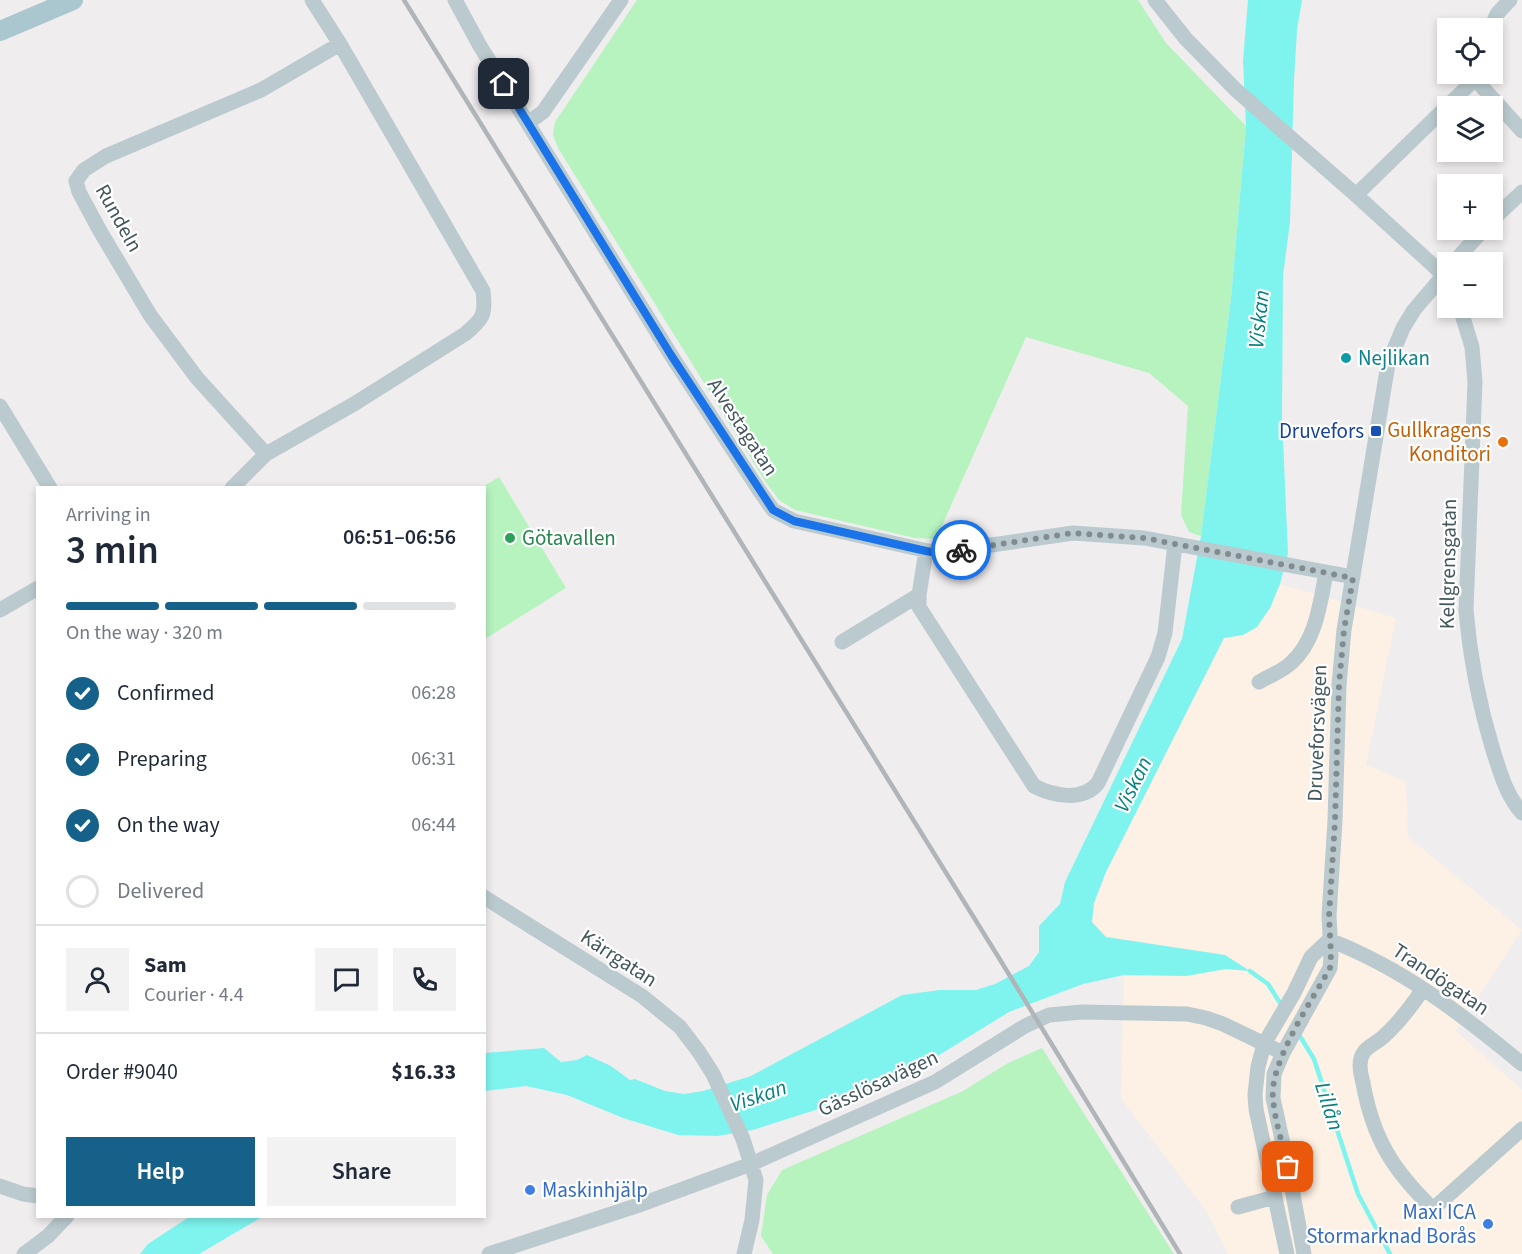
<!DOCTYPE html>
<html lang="en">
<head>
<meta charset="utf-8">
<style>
  body { margin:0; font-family:"Source Sans 3",sans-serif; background:#f2f2f3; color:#1f2937; height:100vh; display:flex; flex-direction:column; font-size:22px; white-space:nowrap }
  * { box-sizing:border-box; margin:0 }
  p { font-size:20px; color:#747a83 }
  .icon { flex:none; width:33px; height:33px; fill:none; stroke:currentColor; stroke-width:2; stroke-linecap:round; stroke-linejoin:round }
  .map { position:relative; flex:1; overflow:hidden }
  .panel { position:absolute; left:36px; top:486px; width:450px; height:732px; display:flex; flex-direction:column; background:#fff; border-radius:0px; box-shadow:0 3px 9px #0003 }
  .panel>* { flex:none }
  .controls { position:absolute; left:1437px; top:18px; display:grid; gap:12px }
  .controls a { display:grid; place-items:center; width:66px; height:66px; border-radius:0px; background:#fff; box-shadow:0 3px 9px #0003; font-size:30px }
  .pin { position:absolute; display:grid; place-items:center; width:51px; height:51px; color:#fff; margin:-26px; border-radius:12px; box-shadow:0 3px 9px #0006 }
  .courier { position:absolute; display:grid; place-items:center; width:60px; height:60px; margin:-30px; border:4px solid #1a73e8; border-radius:50%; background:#fff; color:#222; box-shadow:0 2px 8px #0007 }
  .overview em { font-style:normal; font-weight:600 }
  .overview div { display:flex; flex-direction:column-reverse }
  .overview { display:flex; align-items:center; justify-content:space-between; height:102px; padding:0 30px }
  h1 { font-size:39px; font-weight:600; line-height:45px }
  .bar { display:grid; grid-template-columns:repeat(4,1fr); gap:9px 6px; align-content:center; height:72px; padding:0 30px }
  .bar i { height:8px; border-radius:4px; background:#e0e1e3 }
  .bar .on { background:#15618a }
  .bar p { grid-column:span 4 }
  .line { display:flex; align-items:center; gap:15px; padding:0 30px; border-top:2px solid #e0e1e3 }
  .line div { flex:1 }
  .round { display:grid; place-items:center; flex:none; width:63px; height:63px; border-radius:0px; background:#f2f2f3 }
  ol { padding:0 30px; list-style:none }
  li { display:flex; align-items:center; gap:18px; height:66px }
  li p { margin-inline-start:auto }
  li .icon { padding:6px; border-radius:50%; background:#15618a; color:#fff; stroke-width:4 }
  li:last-child { color:#747a83 }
  li i { width:33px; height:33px; border:3px solid #e0e1e3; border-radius:50% }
  .cta { display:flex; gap:12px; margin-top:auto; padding:12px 30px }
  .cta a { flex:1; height:69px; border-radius:0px; background:#15618a; color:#fff; font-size:24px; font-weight:600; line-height:69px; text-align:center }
  .cta a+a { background:#f2f2f3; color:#1f2937 }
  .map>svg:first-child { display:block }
  .commercial { fill:#fdf0e4 }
  .green { fill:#b6f3bf }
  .water { fill:#7ff4ef }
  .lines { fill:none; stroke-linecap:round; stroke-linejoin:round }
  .stream { stroke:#7ff4ef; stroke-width:4.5 }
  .minor { stroke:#bacace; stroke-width:15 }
  .major { stroke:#aac6cf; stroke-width:20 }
  .rail { stroke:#afb5b8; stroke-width:4.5 }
  .done { stroke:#808c8f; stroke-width:6; stroke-dasharray:0 10.8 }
  .route { stroke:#1a73e8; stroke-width:8 }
  .culture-dot { fill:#0f9aa8; stroke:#fff; stroke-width:2 }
  .transit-dot { fill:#1a4fb4; stroke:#fff; stroke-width:2 }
  .food-dot { fill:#e8710a; stroke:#fff; stroke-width:2 }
  .leisure-dot { fill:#2e9e5b; stroke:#fff; stroke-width:2 }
  .shop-dot { fill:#3f7fe0; stroke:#fff; stroke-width:2 }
  .labels { text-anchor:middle; stroke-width:4.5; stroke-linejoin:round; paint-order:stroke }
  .street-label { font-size:21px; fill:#44575c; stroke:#fff }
  .culture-label { font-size:21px; fill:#0d838f; stroke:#fff; text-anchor:start }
  .food-label { font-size:21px; fill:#c56008; stroke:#fff; text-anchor:end }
  .transit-label { font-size:21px; fill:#164399; stroke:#fff; text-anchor:end }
  .leisure-label { font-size:21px; fill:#27864d; stroke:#fff; text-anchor:start }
  .shop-label { font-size:21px; fill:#366cbe; stroke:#fff; text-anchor:start }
  .water-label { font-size:22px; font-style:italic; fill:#05827e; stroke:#fff }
</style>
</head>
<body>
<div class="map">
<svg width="1522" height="1254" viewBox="0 0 1522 1254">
  <rect width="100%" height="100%" fill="#f0edee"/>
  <path class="commercial" d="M1280 584 1396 618 1366 765 1406 782 1408 837 1522 930 1456 1031 1522 1090V1254H1228L1207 1212 1121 1098 1124 975 1186 976 1226 969 1248 971 1225 955 1106 937 1092 922 1094 903 1106 872 1224 638 1243 635 1270 608Z"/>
  <path class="green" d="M637 0H1138L1166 43 1246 126 1231 298 1201 536 1189 532 1181 515 1188 406 1149 373 1026 337 936 539 915 538 795 510 779 500 765 481 558 148 553 135 555 122Z
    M499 477 566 588 485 639 484 488 482 487Z
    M1042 1048 1174 1254H773L761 1236 767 1195 782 1170 963 1091 1008 1063Z"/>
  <path class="water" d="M1248 0H1302L1297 30 1294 80 1290 222 1283 276 1282 416 1288 553 1280 584 1270 608 1257 627 1243 635 1224 638 1106 872 1094 903 1092 922 1106 937 1225 955 1250 971 1226 969 1186 976 1124 975 1083 984 1009 1012 936 1057 850 1099 753 1130 717 1136 678 1135 623 1118 567 1095 526 1086 485 1091V1053L544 1048 561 1062 577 1060 587 1055 611 1066 630 1080 635 1079 665 1091 684 1094 703 1091 751 1076 902 995 940 990H976L995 984 1029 966 1039 952V926L1060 904 1065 882 1182 639 1201 536 1231 298 1246 127 1243 61Z
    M189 1217V1216L262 1217 199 1254H140L148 1244Z"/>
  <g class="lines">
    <path class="stream" d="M1250 971 1268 984 1282 1006
      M1298 1033 1314 1059 1358 1194 1390 1254"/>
    <path class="minor" d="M455 0 480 46 671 355 759 490 773 510 794 521 937 553 1073 533 1144 538 1353 577
      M1155 0 1186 39 1235 89 1356 195 1448 279
      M1491 28 1497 14 1510 0
      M1475 79 1522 131
      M529 122 543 112 621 0
      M1356 195 1475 79 1477 74
      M1492 220 1522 192
      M1454 262 1483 230
      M1460 308 1472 347 1475 382 1466 610C1470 658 1479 704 1493 750 1500 772 1506 795 1522 813
      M0 406 50 488
      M266 454 197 378 150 315 100 231 79 192 76 181 84 170 106 156 261 90 340 44
      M232 488 266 454 354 404 465 334C483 319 486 315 483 291L340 44 312 0
      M926 551 919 595V607L1034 786C1053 796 1083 802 1098 783L1158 657 1165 633 1175 544
      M0 610 38 588
      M842 642 919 595
      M1259 682C1269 676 1283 671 1291 663 1316 641 1320 604 1326 573
      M484 897 642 996 680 1027 699 1052 713 1074 743 1139 756 1180 752 1220 744 1254
      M1329 940C1401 967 1463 1015 1522 1064
      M1423 989C1411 1007 1399 1023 1382 1038 1376 1043 1368 1046 1364 1052 1357 1061 1361 1074 1363 1083 1373 1139 1393 1170 1433 1209L1522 1129
      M0 1186 23 1194 38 1196
      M1238 1207 1275 1197
      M24 1254 48 1236 67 1216
      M489 1254 642 1204 751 1164 935 1082 1025 1026 1049 1015 1082 1012 1187 1014 1206 1018 1223 1024 1283 1053
      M1287 1254 1256 1109 1255 1094 1258 1067 1264 1044 1294 993 1311 957 1329 940
      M1304 1254 1288 1167 1273 1098 1274 1074 1283 1053 1330 968 1331 955 1329 916 1335 821 1339 685 1344 630 1388 364 1403 328 1414 310 1448 270"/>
    <path class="major" d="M0 31 73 0"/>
    <path class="rail" d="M404 0 999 958 1180 1254"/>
  </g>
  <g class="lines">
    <path class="done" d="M961 550 1073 533 1144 538 1353 578 1344 630 1339 685 1335 821 1329 916 1331 955 1330 968C1312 1000 1269 1063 1273 1099 1275 1122 1283 1145 1288 1167"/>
    <path class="route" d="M504 84 671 355 773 510 794 521 926 551 937 553 961 550"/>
  </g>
  <circle class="culture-dot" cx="1346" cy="358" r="6"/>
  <rect class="transit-dot" x="1370" y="425" width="12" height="12" rx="3"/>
  <circle class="food-dot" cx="1503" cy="442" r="6"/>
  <circle class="leisure-dot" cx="510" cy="538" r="6"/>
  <g class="shop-dot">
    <circle cx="530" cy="1190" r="6"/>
    <circle cx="1488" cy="1224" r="6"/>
  </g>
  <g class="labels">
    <g class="street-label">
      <text transform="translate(119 218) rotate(61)" y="7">Rundeln</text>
      <text transform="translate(743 427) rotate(57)" y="7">Alvestagatan</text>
      <text transform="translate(1448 564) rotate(-89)" y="7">Kellgrensgatan</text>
      <text transform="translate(1317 733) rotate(-88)" y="7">Druveforsvägen</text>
      <text transform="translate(619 958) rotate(33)" y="7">Kärrgatan</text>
      <text transform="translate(1441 979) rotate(34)" y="7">Trandögatan</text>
      <text transform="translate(878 1083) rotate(-25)" y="7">Gässlösavägen</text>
    </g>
    <g class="culture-label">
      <text x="1358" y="365">Nejlikan</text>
    </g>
    <g class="food-label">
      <text x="1491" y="437">Gullkragens<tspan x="1491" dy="24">Konditori</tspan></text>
    </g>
    <g class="transit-label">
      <text x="1364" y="438">Druvefors</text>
    </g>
    <g class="leisure-label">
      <text x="522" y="545">Götavallen</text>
    </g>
    <g class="shop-label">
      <text x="542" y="1197">Maskinhjälp</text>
      <text x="1476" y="1219" text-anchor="end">Maxi ICA<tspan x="1476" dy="24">Stormarknad Borås</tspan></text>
    </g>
    <g class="water-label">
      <text transform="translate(1258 319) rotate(-84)" y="8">Viskan</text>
      <text transform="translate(1132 784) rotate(-64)" y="8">Viskan</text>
      <text transform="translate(758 1095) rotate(-19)" y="8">Viskan</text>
      <text transform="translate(1330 1106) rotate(72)" y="8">Lillån</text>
    </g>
  </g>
</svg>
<div class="controls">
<a><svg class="icon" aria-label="locate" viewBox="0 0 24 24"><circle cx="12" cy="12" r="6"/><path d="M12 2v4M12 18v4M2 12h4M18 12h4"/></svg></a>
<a><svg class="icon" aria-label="layers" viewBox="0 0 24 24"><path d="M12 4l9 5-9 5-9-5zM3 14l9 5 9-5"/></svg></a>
<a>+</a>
<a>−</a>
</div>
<div class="pin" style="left:1288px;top:1167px;background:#ea580c"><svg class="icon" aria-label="bag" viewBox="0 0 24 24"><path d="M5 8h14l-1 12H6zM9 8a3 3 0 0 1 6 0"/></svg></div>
<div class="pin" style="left:504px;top:84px;background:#1f2937"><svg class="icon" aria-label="home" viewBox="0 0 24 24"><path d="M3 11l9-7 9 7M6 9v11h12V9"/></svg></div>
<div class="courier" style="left:961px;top:550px"><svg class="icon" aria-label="bike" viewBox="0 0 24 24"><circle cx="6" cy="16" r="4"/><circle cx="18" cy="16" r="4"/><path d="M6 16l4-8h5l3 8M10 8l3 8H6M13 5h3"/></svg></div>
<section class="panel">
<div class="overview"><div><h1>3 min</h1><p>Arriving in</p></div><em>06:51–06:56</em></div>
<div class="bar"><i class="on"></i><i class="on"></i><i class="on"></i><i></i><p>On the way · 320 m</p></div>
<ol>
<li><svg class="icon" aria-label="check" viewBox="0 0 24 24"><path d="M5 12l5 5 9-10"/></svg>Confirmed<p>06:28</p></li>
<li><svg class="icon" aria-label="check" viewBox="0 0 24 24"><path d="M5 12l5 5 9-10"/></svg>Preparing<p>06:31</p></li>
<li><svg class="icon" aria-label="check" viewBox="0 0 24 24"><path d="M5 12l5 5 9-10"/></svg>On the way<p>06:44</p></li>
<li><i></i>Delivered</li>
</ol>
<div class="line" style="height:108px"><a class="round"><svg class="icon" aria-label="person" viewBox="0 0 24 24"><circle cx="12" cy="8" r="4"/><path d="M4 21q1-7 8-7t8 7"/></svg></a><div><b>Sam</b><p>Courier · 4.4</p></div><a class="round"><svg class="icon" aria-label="chat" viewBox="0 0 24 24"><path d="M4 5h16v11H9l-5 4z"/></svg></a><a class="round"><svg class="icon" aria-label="phone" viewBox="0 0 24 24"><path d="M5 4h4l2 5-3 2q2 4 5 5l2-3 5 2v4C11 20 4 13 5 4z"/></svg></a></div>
<div class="line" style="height:78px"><div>Order #9040</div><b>$16.33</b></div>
<div class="cta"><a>Help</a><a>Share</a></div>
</section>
</div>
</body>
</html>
